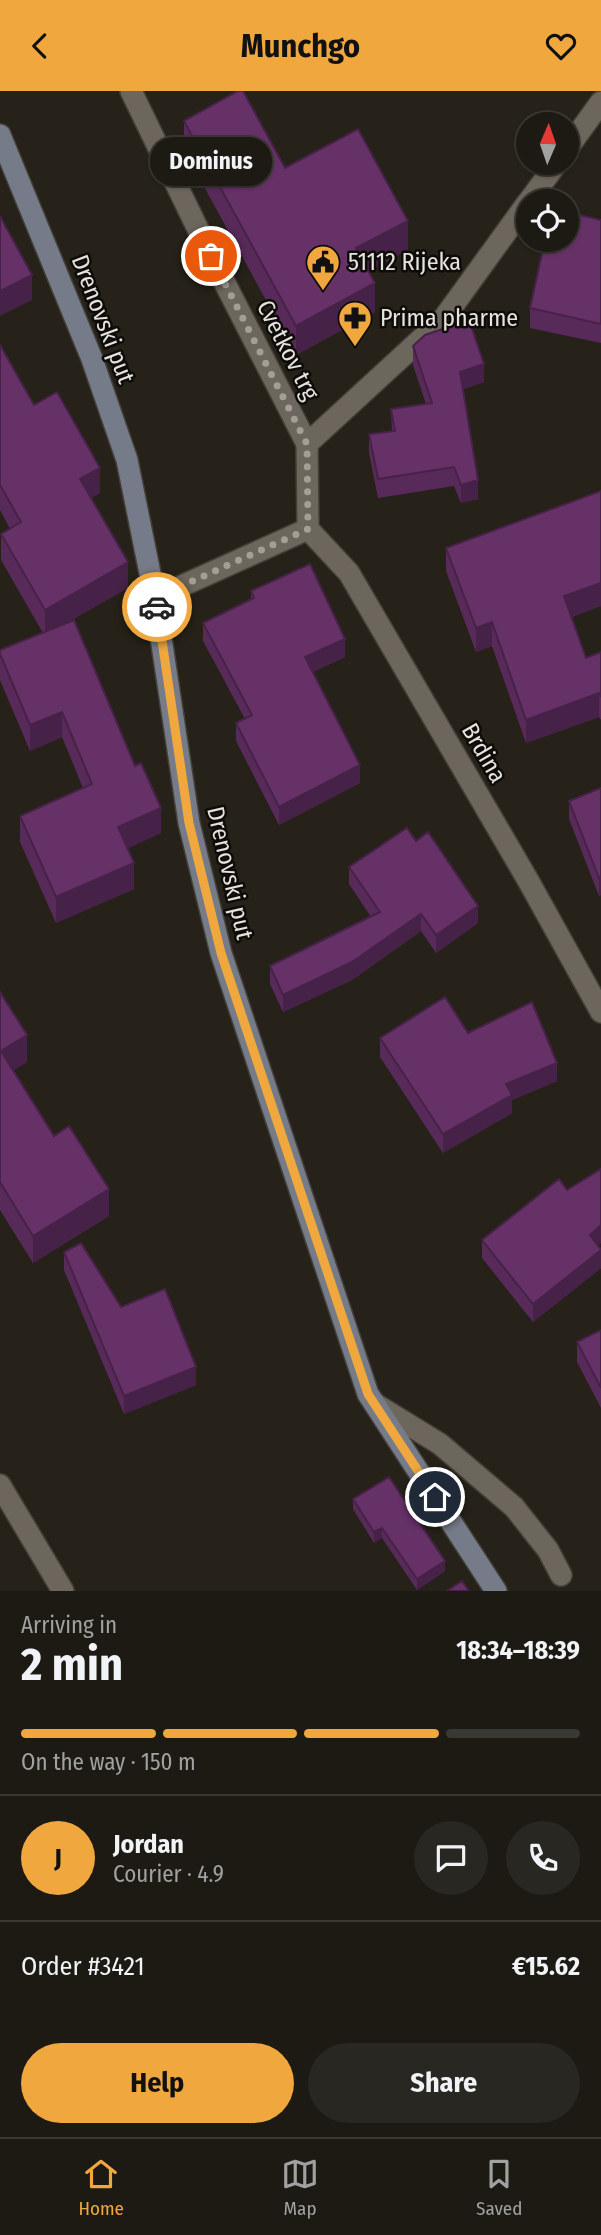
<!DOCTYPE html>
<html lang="en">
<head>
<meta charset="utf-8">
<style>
  body { margin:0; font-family:"Fira Sans Condensed",sans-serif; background:#292721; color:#f1f3f6; height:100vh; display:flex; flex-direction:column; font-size:26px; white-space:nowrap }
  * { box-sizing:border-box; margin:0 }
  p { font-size:23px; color:#a0a1a0 }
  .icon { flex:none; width:38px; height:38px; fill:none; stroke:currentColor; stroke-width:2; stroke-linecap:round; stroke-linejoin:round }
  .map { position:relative; height:1500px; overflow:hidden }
  .details { display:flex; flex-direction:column; background:#1c1a13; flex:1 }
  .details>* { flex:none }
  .needle { width:46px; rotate:2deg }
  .buttons { position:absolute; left:516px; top:21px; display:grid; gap:14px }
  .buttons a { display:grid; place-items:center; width:63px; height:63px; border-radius:50%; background:#1c1a13; box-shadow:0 2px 5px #0004,0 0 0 2px #3a3833; font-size:35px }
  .pin { position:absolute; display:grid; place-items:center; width:60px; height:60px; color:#fff; margin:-30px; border:4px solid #fff; border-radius:50%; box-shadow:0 2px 7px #0007 }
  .courier { position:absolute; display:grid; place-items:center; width:70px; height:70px; margin:-35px; border:5px solid #efa73e; border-radius:50%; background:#fff; color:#222; box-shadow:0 2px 9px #0007 }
  .bubble { position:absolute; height:49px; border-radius:24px; background:#1c1a13; box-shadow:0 2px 5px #0004,0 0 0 2px #3a3833; font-size:23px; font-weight:700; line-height:49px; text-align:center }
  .overview em { font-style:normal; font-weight:700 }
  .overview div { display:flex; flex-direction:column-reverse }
  .overview { display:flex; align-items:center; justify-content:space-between; height:119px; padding:0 21px }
  h1 { font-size:46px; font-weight:700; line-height:52px }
  .bar { display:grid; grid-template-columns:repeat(4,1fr); gap:10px 7px; align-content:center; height:84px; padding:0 21px }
  .bar i { height:9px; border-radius:5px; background:#3a3833 }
  .bar .on { background:#efa73e }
  .bar p { grid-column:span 4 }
  .line { display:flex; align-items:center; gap:18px; padding:0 21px; border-top:2px solid #3a3833 }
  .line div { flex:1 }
  .round { display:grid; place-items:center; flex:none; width:74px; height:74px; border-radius:37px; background:#292721 }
  .action { display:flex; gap:14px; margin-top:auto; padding:14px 21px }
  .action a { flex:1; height:80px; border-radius:42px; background:#efa73e; color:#111; font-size:28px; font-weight:700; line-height:80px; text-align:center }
  .action a+a { background:#292721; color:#f1f3f6 }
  header { display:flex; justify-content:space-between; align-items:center; height:91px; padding:0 21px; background:#efa73e; color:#111; font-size:32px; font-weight:700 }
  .menu { display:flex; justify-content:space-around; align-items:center; height:98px; border-top:2px solid #3a3833; background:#1c1a13; font-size:19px; color:#a0a1a0 }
  .menu a { display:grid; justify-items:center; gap:4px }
  .menu .on { color:#efa73e }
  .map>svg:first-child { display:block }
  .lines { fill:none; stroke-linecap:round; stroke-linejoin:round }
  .lane-casing { stroke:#433f39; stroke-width:24 }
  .street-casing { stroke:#433f39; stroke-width:24 }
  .secondary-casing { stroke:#433f39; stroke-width:24 }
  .lane { stroke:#6c665c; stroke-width:21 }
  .street { stroke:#6c665c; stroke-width:21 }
  .secondary { stroke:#757b89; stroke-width:21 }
  .wall { fill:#582a59 }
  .shaded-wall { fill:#472248 }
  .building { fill:#663167; stroke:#472248; stroke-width:2 }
  .done { stroke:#a39f98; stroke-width:7; stroke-dasharray:0 12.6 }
  .route { stroke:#efa73e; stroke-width:9 }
  .labels { text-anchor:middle; stroke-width:5; stroke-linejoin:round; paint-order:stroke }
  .poi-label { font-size:24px; fill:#e6e2dd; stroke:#0e0c08; text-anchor:start }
  .street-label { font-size:24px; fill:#e6e2dd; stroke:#0e0c08 }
</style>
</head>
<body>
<header><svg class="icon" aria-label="back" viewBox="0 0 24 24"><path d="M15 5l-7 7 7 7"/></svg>Munchgo<svg class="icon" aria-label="heart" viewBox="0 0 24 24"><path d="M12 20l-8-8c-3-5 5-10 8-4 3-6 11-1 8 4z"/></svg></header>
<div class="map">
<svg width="601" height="1500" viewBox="0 0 601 1500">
  <rect width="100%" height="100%" fill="#262219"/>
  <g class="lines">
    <g class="lane-casing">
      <path id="lane" d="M211 165 307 353
        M375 1313 440 1353 514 1416 548 1459 561 1484"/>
    </g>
    <g class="street-casing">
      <path id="street" d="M131 0 211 165
        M567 58 601 11
        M529 110 557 72
        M308 438 349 482 529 791 601 921
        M155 507 308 438 307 353 444 227 528 111
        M0 1394 63 1500"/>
    </g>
    <g class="secondary-casing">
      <path id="secondary" d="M0 44 92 268 127 369 155 507 189 732 221 862 368 1303 496 1500"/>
    </g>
    <use href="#lane" class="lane"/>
    <use href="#street" class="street"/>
    <use href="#secondary" class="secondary"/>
  </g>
  <path class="wall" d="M184 30 285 77 408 159 369 180 375 221 296 264 184 59Z
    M601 129V252L530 237V217Z
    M0 254 34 314 100 402 91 407 128 497 66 532 161 742 127 757 134 798 56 832 20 751V725L83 697 62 646 30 660 0 589V559L43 542 1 469V443L10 438 0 419Z
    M413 255 484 291 463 298 478 408 461 412 454 395 378 407 369 362V343L392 340 391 318 426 313 413 274Z
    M601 400V515L572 526 586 567 601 561V629L599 626 526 652 492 555 476 561 446 480V457Z
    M251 500 345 566 313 581 360 692 279 734 236 650V632L245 628 203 550V532L251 508Z
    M601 697V804L599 805 569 728V710Z
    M416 750 478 832 436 862 421 840 352 889 283 921 270 893V875L371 826 349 793V776Z
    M0 901 27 971 14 979 54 1045 109 1125 33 1172 0 1119Z
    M468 942 557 990 512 1009V1022L443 1062 380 966V947Z
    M482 1149 598 1154 601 1158V1177L533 1231 482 1167Z
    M64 1161 196 1294 124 1323 64 1179Z
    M601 1239V1317L577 1271V1251Z
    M353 1408 445 1480 417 1499 382 1447 374 1452 353 1418Z"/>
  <path class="shaded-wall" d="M408 130V159L356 187V157Z
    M32 184V209L0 225V200Z
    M375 192V221L296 264V235Z
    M484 273V291L460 299V281Z
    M100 377V402L80 414V388Z
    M478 389V408L461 412V394Z
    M128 471V497L45 544V519Z
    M601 492V515L564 528V505Z
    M492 531V555L476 561V537Z
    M345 548V566L305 584V566Z
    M599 602V626L526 652V629Z
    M62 621V646L30 660V634Z
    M360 674V692L279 734V716Z
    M161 717V742L118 762V736Z
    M134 772V798L56 832V806Z
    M601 786V804L599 805V787Z
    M478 815V832L436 862V844Z
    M421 823V840L352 889 283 921V904Z
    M27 944V971L1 987V960Z
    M557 972V990L512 1009V1022L443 1062V1043L506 993Z
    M109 1098V1125L33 1172V1145Z
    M601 1134V1152L590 1162V1144Z
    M601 1159V1177L533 1231V1213Z
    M196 1276V1294L124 1323V1305Z
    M382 1437V1447L374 1452V1441Z
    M445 1470V1480L417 1499V1488Z"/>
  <path class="building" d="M238 0H243L285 77 358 38 408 130 356 157 375 192 296 235 184 30Z
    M567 121 601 129V233L530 217 545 149H567Z
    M0 125 32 184 0 200Z
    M469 229 484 273 460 281 478 389 461 394 454 376 378 388 369 343 395 340 391 318 432 312 413 255 425 244Z
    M0 254 34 314 57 301 100 377 80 388 128 471 45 519 1 443 21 431 0 394Z
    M601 400V492L564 505 586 567 601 561V606L599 602 526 629 492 531 476 537 446 457Z
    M310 473 345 548 305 566 360 674 279 716 236 632 252 624 203 532 254 507 251 500Z
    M74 529 135 675 141 672 161 717 118 736 134 772 56 806 20 725 92 693 62 621 30 634 0 563V559Z
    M601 697V786L599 787 569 710Z
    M407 737 416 750 428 741 478 815 436 844 421 823 352 871 283 904 270 875 380 821 349 776Z
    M0 901 27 944 1 960 54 1045 69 1035 109 1098 33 1145 0 1091Z
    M445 906 468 942 532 911 557 972 506 993 512 1004 443 1043 380 947Z
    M601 1078V1134L590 1144 601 1159 533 1213 482 1149 559 1088 567 1099Z
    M81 1152 121 1216 165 1198 196 1276 124 1305 64 1161Z
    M601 1239V1297L577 1251Z
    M389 1386 445 1470 417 1488 382 1437 374 1441 353 1408Z
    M462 1490 469 1500H447Z"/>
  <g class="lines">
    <path class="done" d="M157 516 155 507 308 438 307 353 211 165"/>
    <path class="route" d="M157 516 189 732 221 862 368 1303 435 1406"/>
  </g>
  <defs>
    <g id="civic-pin" transform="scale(1.75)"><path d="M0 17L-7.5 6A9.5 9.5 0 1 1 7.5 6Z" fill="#efa73e" stroke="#0e0c08"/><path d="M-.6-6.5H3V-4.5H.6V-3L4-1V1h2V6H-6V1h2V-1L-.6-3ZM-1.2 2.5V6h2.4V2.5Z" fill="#111"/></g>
    <g id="pharmacy-pin" transform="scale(1.75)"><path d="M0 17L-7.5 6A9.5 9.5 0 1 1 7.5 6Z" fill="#efa73e" stroke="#0e0c08"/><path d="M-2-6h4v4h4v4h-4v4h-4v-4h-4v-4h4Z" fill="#111"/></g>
  </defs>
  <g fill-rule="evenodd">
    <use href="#civic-pin" x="323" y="171"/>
    <use href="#pharmacy-pin" x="355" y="227"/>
  </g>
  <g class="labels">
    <g class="poi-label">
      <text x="348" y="179">51112 Rijeka</text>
      <text x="380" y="235">Prima pharme</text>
    </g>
    <g class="street-label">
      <text transform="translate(103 228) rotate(69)" y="8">Drenovski put</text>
      <text transform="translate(288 259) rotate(63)" y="8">Cvetkov trg</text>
      <text transform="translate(484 662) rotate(60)" y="8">Brdina</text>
      <text transform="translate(230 782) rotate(77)" y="8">Drenovski put</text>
    </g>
  </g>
</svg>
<div class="buttons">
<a><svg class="needle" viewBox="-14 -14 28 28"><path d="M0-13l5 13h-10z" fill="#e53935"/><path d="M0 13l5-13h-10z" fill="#a0a1a0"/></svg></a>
<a><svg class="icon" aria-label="locate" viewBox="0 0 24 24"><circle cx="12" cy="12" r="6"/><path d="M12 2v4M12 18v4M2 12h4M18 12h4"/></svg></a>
</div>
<div class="pin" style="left:211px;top:165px;background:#ea580c"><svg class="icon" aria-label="bag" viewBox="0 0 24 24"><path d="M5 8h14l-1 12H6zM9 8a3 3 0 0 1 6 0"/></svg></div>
<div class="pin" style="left:435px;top:1406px;background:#1f2937"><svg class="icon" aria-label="home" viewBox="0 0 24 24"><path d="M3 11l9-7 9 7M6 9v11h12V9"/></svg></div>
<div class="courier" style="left:157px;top:516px"><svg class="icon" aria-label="car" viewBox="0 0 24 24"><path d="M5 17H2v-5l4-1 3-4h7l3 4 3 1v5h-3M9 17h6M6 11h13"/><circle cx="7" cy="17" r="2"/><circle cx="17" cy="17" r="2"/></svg></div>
<div class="bubble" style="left:150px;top:46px;width:122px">Dominus</div>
</div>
<section class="details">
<div class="overview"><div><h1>2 min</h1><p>Arriving in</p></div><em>18:34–18:39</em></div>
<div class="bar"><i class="on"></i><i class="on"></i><i class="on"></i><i></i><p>On the way · 150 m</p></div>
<div class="line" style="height:126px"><b class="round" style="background:#efa73e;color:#111">J</b><div><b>Jordan</b><p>Courier · 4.9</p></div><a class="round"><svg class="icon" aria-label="chat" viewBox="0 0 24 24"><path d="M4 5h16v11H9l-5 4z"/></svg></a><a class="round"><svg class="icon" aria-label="phone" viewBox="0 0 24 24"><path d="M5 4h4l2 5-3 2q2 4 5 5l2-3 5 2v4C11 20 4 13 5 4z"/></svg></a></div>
<div class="line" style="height:91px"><div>Order #3421</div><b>€15.62</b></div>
<div class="action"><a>Help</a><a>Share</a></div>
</section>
<nav class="menu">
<a class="on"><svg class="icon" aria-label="home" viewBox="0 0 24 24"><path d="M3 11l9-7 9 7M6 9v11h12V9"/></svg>Home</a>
<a><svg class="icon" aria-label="map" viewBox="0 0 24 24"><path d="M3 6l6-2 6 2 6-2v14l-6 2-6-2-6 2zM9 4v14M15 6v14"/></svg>Map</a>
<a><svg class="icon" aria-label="saved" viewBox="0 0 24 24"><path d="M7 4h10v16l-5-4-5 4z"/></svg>Saved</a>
</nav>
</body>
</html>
